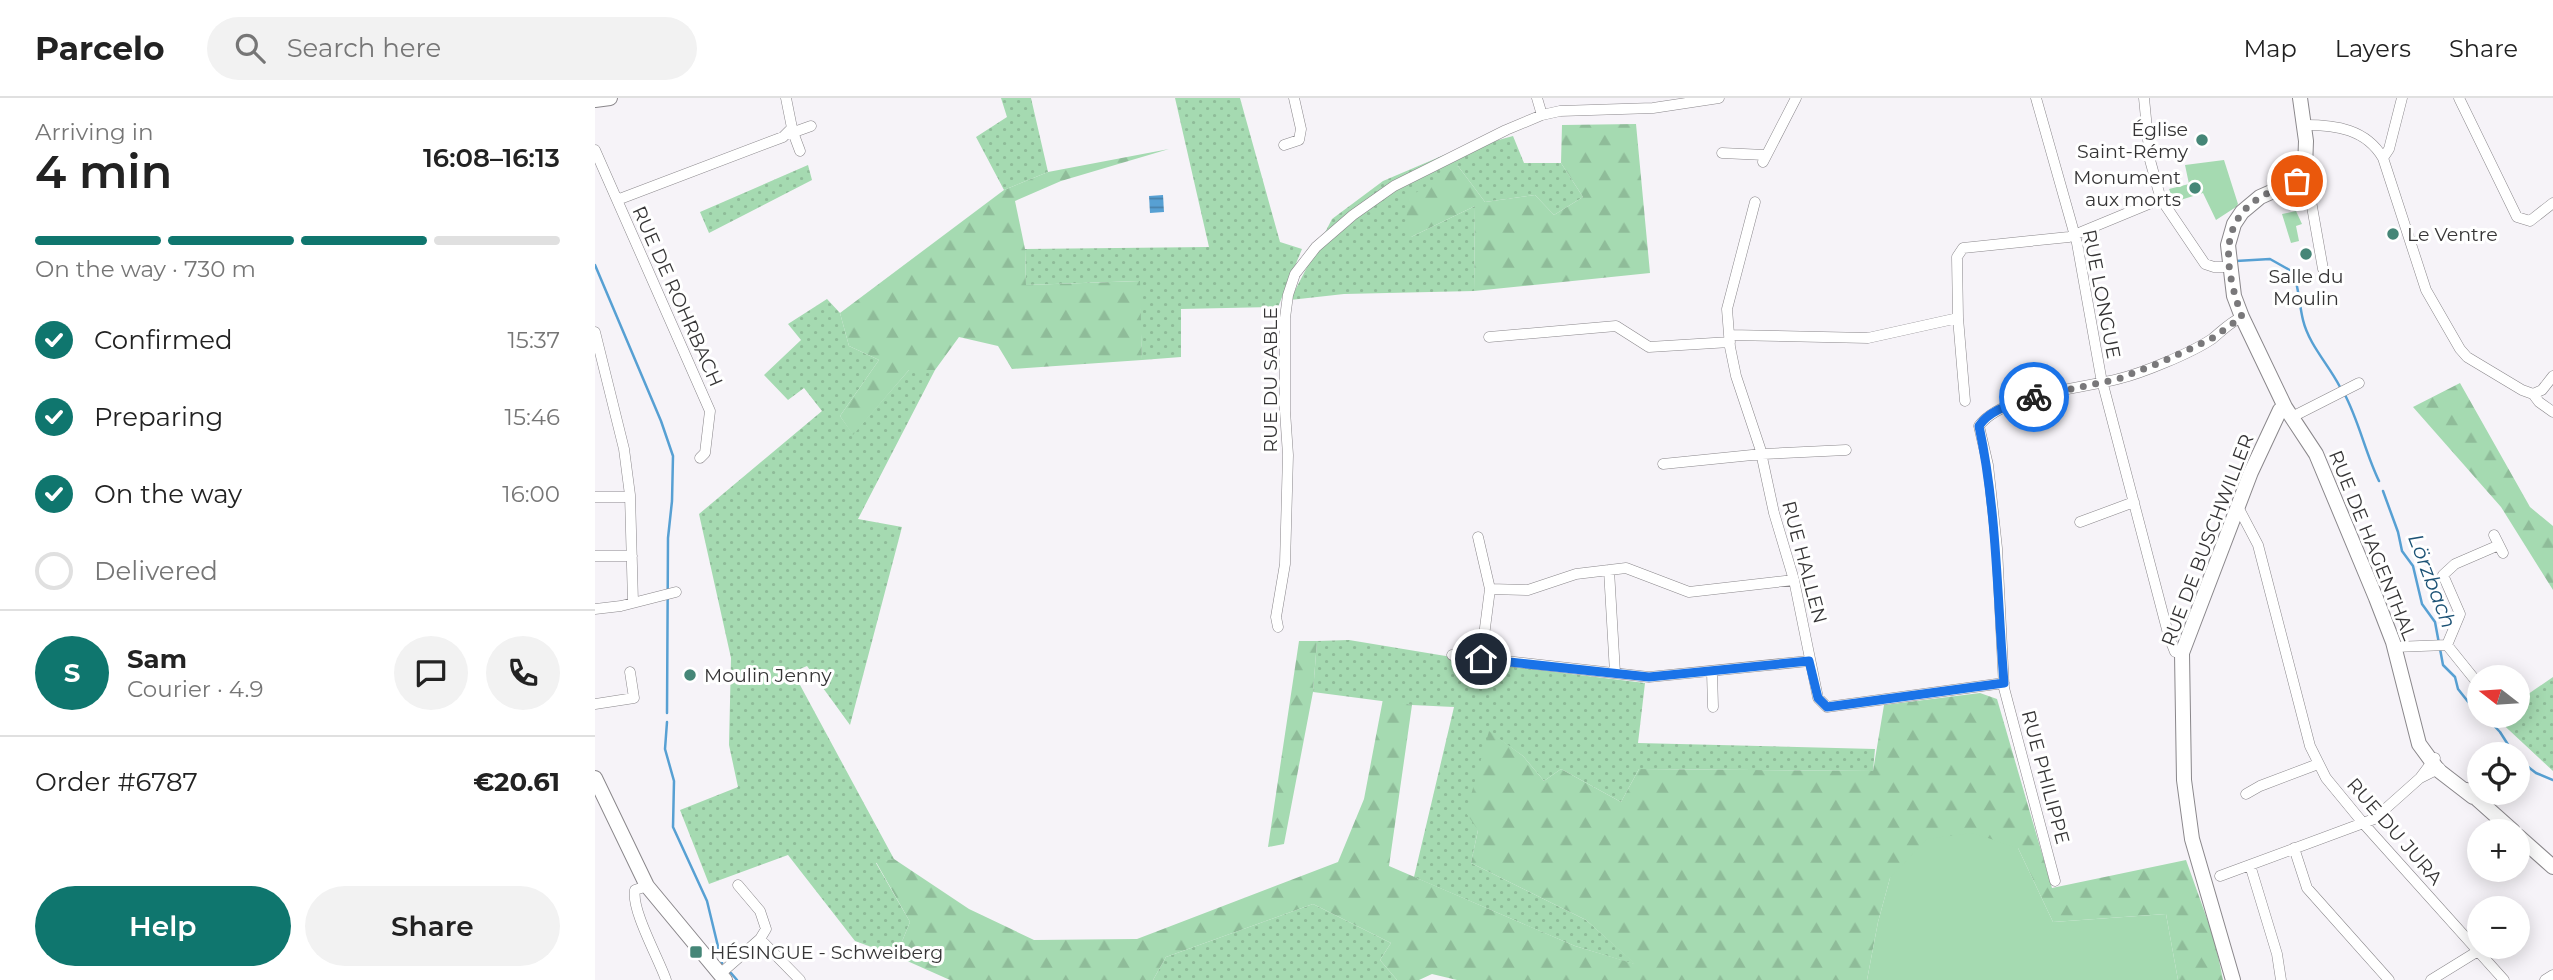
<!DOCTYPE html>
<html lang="en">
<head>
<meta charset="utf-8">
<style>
  body { margin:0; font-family:Montserrat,sans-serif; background:#f2f2f2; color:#222; height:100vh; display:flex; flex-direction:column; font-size:26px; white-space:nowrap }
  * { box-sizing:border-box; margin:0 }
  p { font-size:23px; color:#767676 }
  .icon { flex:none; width:38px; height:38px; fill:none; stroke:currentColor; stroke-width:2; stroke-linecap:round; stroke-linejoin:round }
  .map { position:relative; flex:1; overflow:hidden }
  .sheet { display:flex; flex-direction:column; background:#fff; width:595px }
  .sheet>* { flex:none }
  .needle { width:46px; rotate:287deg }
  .fabs { position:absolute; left:1872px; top:567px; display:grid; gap:14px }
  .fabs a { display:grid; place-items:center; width:63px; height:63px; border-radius:50%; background:#fff; box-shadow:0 4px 18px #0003; font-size:35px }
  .pin { position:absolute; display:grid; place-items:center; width:60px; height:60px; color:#fff; margin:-30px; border:4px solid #fff; border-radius:50%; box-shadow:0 2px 7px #0007 }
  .courier { position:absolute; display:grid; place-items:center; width:70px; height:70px; margin:-35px; border:5px solid #1a73e8; border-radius:50%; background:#fff; color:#222; box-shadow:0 2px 9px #0007 }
  .head em { font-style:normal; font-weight:600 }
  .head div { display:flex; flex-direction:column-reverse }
  .head { display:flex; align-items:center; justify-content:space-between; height:119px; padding:0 35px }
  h1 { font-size:46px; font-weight:600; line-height:52px }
  .bar { display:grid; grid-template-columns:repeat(4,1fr); gap:10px 7px; align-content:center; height:84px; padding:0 35px }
  .bar i { height:9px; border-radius:5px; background:#e0e0e0 }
  .bar .active { background:#0f766e }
  .bar p { grid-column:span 4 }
  .line { display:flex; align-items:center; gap:18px; padding:0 35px; border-top:2px solid #e0e0e0 }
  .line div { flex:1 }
  .round { display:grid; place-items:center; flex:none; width:74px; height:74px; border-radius:37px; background:#f2f2f2 }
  ol { padding:0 35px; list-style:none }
  li { display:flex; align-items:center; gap:21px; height:77px }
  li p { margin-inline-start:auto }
  li .icon { padding:7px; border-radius:50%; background:#0f766e; color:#fff; stroke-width:4 }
  li:last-child { color:#767676 }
  li i { width:38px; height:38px; border:4px solid #e0e0e0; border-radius:50% }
  .primary-button { display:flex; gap:14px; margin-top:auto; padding:14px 35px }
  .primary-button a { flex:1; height:80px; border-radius:42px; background:#0f766e; color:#fff; font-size:28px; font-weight:600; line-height:80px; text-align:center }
  .primary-button a+a { background:#f2f2f2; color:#222 }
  header { display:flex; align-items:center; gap:42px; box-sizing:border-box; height:98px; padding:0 35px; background:#fff; border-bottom:2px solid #e0e0e0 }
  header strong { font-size:33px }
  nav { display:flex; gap:38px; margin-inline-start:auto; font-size:24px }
  .search { width:490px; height:63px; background:#f2f2f2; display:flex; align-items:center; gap:18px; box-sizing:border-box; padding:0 24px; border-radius:38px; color:#767676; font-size:26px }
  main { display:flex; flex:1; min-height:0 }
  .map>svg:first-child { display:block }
  .grass { fill:url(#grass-dots) }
  .forest { fill:url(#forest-firs) }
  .park { fill:#a5dab1 }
  .water { fill:url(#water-rules) }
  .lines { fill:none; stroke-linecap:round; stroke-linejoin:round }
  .stream { stroke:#57a0d3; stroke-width:2.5 }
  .street-casing { stroke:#8a878b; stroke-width:11 }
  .secondary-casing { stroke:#8a878b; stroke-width:16 }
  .street { stroke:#fff; stroke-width:10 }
  .secondary { stroke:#fff; stroke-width:14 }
  .done { stroke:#79787a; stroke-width:7; stroke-dasharray:0 12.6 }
  .route { stroke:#1a73e8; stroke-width:9 }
  .poi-dot { fill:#458677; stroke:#fff; stroke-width:2.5 }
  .labels { text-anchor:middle; stroke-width:6; stroke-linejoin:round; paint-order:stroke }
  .poi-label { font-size:19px; fill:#363536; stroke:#fff; text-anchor:start }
  .street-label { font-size:19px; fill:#363536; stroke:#fff }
  .water-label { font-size:21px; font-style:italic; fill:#1c5275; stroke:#fff }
</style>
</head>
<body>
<header>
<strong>Parcelo</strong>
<div class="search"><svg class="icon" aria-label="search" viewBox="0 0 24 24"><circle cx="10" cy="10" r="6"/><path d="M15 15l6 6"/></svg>Search here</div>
<nav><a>Map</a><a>Layers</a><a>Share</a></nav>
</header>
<main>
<section class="sheet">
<div class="head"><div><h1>4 min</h1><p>Arriving in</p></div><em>16:08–16:13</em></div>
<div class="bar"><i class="active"></i><i class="active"></i><i class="active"></i><i></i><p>On the way · 730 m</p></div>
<ol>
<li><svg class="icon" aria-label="check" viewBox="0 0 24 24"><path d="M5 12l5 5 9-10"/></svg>Confirmed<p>15:37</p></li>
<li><svg class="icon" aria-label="check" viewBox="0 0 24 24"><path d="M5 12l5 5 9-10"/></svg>Preparing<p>15:46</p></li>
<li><svg class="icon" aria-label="check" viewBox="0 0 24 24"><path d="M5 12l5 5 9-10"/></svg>On the way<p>16:00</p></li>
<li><i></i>Delivered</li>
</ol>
<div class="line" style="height:126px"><b class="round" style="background:#0f766e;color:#fff">S</b><div><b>Sam</b><p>Courier · 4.9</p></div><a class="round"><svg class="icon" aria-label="chat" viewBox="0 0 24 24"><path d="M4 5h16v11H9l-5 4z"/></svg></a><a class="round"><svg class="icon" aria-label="phone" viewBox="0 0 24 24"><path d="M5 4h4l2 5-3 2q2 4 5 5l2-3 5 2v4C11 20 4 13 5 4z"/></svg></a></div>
<div class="line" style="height:91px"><div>Order #6787</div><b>€20.61</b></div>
<div class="primary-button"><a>Help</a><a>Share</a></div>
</section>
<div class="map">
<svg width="1958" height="882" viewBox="0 0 1958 882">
  <defs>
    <pattern id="grass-dots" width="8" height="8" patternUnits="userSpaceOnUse" patternTransform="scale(1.75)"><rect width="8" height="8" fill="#a5dab1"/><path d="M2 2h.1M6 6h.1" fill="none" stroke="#8fbc99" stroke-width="1.8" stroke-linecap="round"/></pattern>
    <pattern id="forest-firs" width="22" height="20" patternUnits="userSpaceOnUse" patternTransform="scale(1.75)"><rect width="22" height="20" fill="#a5dab1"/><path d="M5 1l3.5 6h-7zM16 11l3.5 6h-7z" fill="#8fbc99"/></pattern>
    <pattern id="water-rules" width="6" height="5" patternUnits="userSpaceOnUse" patternTransform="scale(1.75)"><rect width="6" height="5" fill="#57a0d3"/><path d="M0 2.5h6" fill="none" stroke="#4983ac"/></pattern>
  </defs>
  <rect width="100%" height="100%" fill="#f6f3f8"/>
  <path class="grass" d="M406 0H436L453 74 409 92 381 39 412 19Z
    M580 0H645L685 144 707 151 683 209 586 211V259L547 262 544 183 431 187 430 151 614 149Z
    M918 38 929 65H966L988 99 959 117 940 97 890 104 863 68 816 139 880 108 879 193 749 196 695 202 737 121 788 83 849 57Z
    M213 67 217 82 114 135 105 114Z
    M232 201 245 215 254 248 284 262 245 318 258 336 314 272H340L263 421 307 429 255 627 212 568 198 574 299 761 281 765 315 824 301 858 260 843 193 757 114 786 85 712 143 689 134 647 136 560 104 416 227 313 209 290 193 302 169 277 206 242 193 226Z
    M754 542 911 568 1050 585 1043 645 1280 651 1278 673 1044 671 1026 704 966 671 949 683 928 658 894 634 883 732 876 765 991 822 1042 867 980 848 819 779 859 609 817 607 718 594 722 543Z
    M1958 579V673L1900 619 1923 618V603Z
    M718 806 796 845 785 862 802 882H558L571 859Z"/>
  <path class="forest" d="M1041 26 1055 175 879 193 880 108 816 139 811 122 814 99 863 68 890 104 940 97 959 117 988 99 966 65 967 27Z
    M574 51 466 83 420 103 430 151 431 187 545 183 547 262 417 271 403 248 364 239 340 272H314L258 337 245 318 284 262 254 248 245 215 409 92 453 74Z
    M1865 285 1935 409 1958 428V492L1906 409 1818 309Z
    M704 543H722L718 594 689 746 673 749Z
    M1385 595 1402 601 1457 790 1591 762 1620 843 1628 882H1583L1571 816 1458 824 1423 750 1295 780 1283 824 1272 882H862L837 876 824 882H802L785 862 796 845 718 806 571 859 558 882H355L301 858 315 824 281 764 299 761 374 811 439 842 542 841 743 764 769 701 788 601 817 607 794 768 980 848 1040 866 991 822 876 765 883 732 871 715 894 633 928 658 949 683 966 671 1026 704 1044 671 1278 673 1289 607Z"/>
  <path class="park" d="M1629 62 1643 106 1641 109 1621 122 1608 95 1579 104 1574 91 1594 86 1590 67Z
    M1701 113 1707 126 1701 128 1704 143 1696 145 1687 116Z
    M1378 735 1423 750 1458 824 1571 816 1583 882H1272L1283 824 1295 780 1332 741Z"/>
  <path class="water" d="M568 97 569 114 555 115 554 98Z"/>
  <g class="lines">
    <path class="stream" d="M1641 163 1675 161 1698 174C1704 189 1704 206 1708 222 1714 247 1734 267 1745 289
      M0 167 66 323 78 358 77 403 73 440 72 615
      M1749 295C1764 323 1770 354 1784 383
      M1788 393 1803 434 1807 453 1818 468 1827 506 1840 524 1848 567 1860 579 1863 591 1878 610 1885 614
      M1890 618 1905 634 1919 656
      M72 624 70 651 79 683 78 729 112 803 127 865
      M1923 661 1941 675 1958 682
      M136 875 142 882"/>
    <g class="street-casing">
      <path id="street" d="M942 0 947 17
        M1441 0 1482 145 1506 279 1574 539 1580 554 1587 555
        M1549 0 1555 62 1563 91 1566 101 1610 166 1619 169H1634
        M1864 0 1922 119 1935 123 1958 105
        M1710 27C1741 27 1771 31 1788 60L1831 192 1865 251 1872 259 1927 292 1938 296 1944 304 1958 314
        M195 35 199 37 205 53
        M199 37 202 33 216 28
        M689 47 704 42 706 31 699 0
        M0 52 115 313 110 355 105 360
        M1127 55 1170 57
        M1788 60 1794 51 1807 0
        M1168 64 1201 0
        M1708 77 1716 103 1728 171
        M22 102 188 39 197 30 191 0
        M1160 104 1132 211 1135 249 1141 278 1165 350 1179 415 1199 482 1223 600 1232 609 1409 585
        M0 234 29 351 35 397 38 504
        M1134 237 1273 240 1363 220
        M894 239 1021 228 1054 249 1135 244
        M1938 296 1947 292 1958 278
        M1370 303 1363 220 1362 159 1368 150 1474 139 1566 101
        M1697 319 1764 285
        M1068 366 1167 356 1251 352
        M0 399H35
        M1643 409 1663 447 1715 648 1731 680 1768 725 1909 882
        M1485 424 1539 404
        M1899 437 1908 455
        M883 439 895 491 886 561
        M0 458H37
        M1014 472 1020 575
        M895 491 933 492 981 476 1031 470 1094 494 1199 482
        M0 511 26 508 81 494
        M683 529 681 519 690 466 693 357 690 313V220L693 197 700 176 721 149 758 117 799 88 911 32 947 17 965 13 1058 10 1124 0
        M1852 547 1865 516 1848 477 1860 466 1904 447
        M1799 549 1852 547 1885 588
        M857 557 1054 579 1214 563
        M1117 574 1118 609
        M0 606 39 600 35 574
        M1840 660 1825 680 1845 670
        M1651 696 1665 688 1723 666
        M1699 750 1712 790 1794 882
        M1655 767 1682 856 1686 882
        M1625 778 1779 721 1825 680
        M1460 783 1409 590 1402 450 1393 367 1384 328C1406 297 1488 290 1523 281 1548 275 1596 255 1617 241 1627 233 1635 224 1647 219
        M52 788 40 792C36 812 64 861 71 882
        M165 841 205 882
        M125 876 165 841 171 831 165 813 143 787
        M1836 882 1883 853
        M1950 882 1958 877"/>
    </g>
    <g class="secondary-casing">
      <path id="secondary" d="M1705 0 1711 43 1710 70 1708 77 1701 83 1665 99 1647 114 1639 126 1633 147 1639 198 1647 219 1690 309 1721 356 1781 500 1798 544 1824 646 1843 672 1878 699
        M0 2 15 0
        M0 680 52 788 130 882
        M1872 692 1918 733
        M1923 738 1958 769
        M1638 882 1597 741 1589 682 1587 555 1656 374 1685 312 1690 309"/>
    </g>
    <use href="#street" class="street"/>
    <use href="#secondary" class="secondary"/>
  </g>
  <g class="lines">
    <path class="done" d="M1439 299 1523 281 1569 263 1616 241 1647 219C1632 176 1620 126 1666 99 1677 92 1690 88 1702 83"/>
    <path class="route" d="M886 561 1054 579 1214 563 1223 600 1232 609 1409 585C1402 498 1402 413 1384 328 1396 310 1420 306 1439 299"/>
  </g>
  <g class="poi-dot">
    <circle cx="1607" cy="42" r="7"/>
    <circle cx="1600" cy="90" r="7"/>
    <circle cx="1798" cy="136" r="7"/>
    <circle cx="1711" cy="156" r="7"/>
    <circle cx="95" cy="577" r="7"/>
    <rect x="94" y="847" width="14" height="14" rx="3.5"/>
  </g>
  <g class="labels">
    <g class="poi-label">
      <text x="1593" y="38" text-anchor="end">Église<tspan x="1593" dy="22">Saint-Rémy</tspan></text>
      <text x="1586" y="86" text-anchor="end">Monument<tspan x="1586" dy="22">aux morts</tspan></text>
      <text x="1812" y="143">Le Ventre</text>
      <text x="1711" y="185" text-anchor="middle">Salle du<tspan x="1711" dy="22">Moulin</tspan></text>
      <text x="109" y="584">Moulin Jenny</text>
      <text x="115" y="861">HÉSINGUE - Schweiberg</text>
    </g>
    <g class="street-label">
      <text transform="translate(1507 196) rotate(79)" y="7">RUE LONGUE</text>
      <text transform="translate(83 198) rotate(66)" y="7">RUE DE ROHRBACH</text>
      <text transform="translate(675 282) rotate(-90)" y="7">RUE DU SABLE</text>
      <text transform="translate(1612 442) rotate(-69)" y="7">RUE DE BUSCHWILLER</text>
      <text transform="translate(1778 447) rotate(68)" y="7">RUE DE HAGENTHAL</text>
      <text transform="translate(1210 464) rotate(75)" y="7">RUE HALLEN</text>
      <text transform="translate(1451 679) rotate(75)" y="7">RUE PHILIPPE</text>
      <text transform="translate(1800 733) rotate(49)" y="7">RUE DU JURA</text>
    </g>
    <g class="water-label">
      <text transform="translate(1837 483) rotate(69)" y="7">Lörzbach</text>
    </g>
  </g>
</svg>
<div class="fabs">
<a><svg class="needle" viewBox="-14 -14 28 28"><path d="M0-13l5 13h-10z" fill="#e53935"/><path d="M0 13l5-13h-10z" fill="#767676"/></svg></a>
<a><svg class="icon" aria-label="locate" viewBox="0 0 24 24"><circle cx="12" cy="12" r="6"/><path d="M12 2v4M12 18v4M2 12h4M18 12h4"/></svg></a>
<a>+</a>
<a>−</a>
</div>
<div class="pin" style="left:1702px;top:83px;background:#ea580c"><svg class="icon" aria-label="bag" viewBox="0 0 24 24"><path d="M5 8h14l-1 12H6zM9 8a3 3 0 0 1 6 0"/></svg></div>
<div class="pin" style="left:886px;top:561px;background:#1f2937"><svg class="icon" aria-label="home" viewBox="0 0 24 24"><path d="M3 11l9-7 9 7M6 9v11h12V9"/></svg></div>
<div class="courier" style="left:1439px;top:299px"><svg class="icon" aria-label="bike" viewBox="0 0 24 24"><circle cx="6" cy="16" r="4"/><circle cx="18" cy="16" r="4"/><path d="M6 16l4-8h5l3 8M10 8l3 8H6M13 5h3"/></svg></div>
</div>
</main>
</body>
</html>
